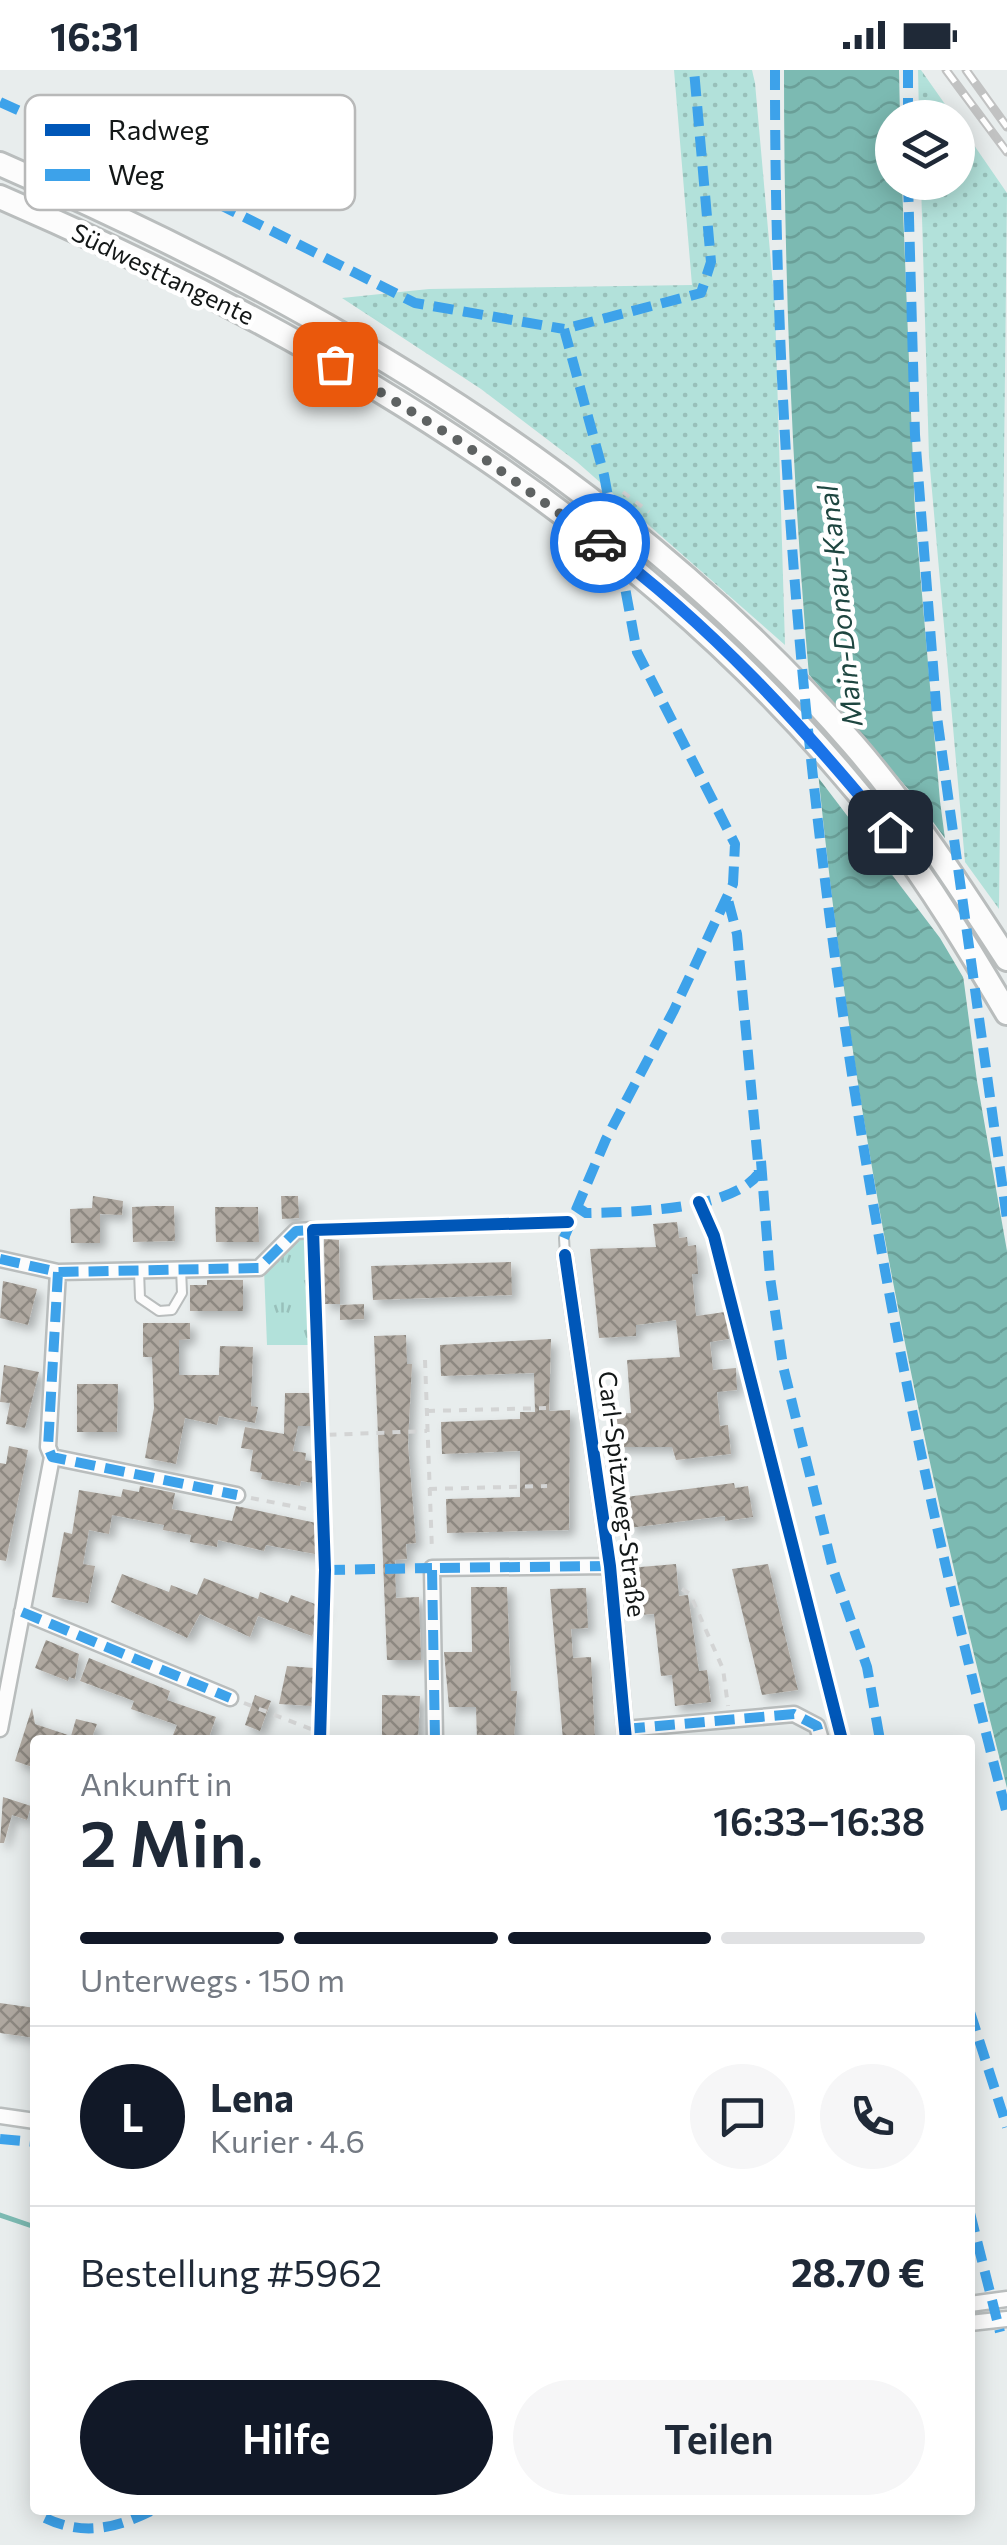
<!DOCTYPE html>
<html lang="de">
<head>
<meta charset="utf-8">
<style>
  body { margin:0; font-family:Commissioner,sans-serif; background:#f6f6f7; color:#1f2937; height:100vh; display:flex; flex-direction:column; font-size:38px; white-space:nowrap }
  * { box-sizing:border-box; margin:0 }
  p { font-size:32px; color:#747a83 }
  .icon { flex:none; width:55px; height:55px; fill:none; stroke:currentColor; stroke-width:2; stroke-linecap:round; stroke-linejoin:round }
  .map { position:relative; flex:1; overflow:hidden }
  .side { position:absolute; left:30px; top:1665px; width:945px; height:780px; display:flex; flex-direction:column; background:#fff; border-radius:10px; box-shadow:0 5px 25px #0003 }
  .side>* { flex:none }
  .fabs { position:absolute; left:875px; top:30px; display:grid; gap:20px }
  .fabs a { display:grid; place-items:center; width:100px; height:100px; border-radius:50%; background:#fff; box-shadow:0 5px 25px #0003; font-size:50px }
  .pin { position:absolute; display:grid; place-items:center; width:85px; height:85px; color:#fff; margin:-42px; border-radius:20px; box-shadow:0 5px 15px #0006 }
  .courier { position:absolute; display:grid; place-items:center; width:100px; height:100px; margin:-50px; border:8px solid #1a73e8; border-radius:50%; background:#fff; color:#222; box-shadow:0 2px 12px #0007 }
  .headline em { font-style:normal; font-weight:600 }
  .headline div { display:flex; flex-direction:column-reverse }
  .headline { display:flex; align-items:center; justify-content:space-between; height:170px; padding:0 50px }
  h1 { font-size:65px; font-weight:600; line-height:75px }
  .bar { display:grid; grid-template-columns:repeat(4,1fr); gap:15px 10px; align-content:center; height:120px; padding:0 50px }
  .bar i { height:12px; border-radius:8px; background:#e0e1e3 }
  .bar .on { background:#111827 }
  .bar p { grid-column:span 4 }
  .line { display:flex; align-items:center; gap:25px; padding:0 50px; border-top:2px solid #e0e1e3 }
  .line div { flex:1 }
  .round { display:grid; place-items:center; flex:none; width:105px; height:105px; border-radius:52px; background:#f6f6f7 }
  .cta { display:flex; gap:20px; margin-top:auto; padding:20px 50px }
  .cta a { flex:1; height:115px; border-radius:60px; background:#111827; color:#fff; font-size:40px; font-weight:600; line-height:115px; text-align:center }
  .cta a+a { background:#f6f6f7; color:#1f2937 }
  .status { display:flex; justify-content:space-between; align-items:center; height:70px; padding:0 50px; background:#fff; direction:ltr }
  .status svg { height:28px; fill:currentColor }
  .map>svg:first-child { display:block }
  .grass { fill:url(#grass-dots) }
  .park { fill:url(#park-tufts) }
  .water { fill:url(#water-waves) }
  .pier { fill:#e8eded }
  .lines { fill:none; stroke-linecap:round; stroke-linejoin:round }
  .stream { stroke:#7cbab2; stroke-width:5 }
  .building { fill:url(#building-cross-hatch); filter:url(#shadow) }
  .service-casing { stroke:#b9bdbd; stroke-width:12 }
  .minor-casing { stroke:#b9bdbd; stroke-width:19 }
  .trunk-casing { stroke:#b9bdbd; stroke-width:28 }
  .path { stroke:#d3d4d4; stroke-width:4; stroke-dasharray:8 8; stroke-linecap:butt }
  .service { stroke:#fcfcfc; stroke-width:8 }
  .minor { stroke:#fcfcfc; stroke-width:14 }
  .trunk { stroke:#fcfcfc; stroke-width:22 }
  .rail-casing { stroke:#c1c2c2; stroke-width:9 }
  .rail { stroke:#fff; stroke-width:5; stroke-dasharray:15; stroke-linecap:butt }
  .quiet { stroke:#3da2ea; stroke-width:10; stroke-dasharray:20 10; stroke-linecap:butt }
  .cycleway-casing { stroke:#fff; stroke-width:19 }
  .cycleway { stroke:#0057b8; stroke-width:12 }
  .done { stroke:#5e6262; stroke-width:10; stroke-dasharray:0 18 }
  .route { stroke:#1a73e8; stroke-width:12 }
  .labels { text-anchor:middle; stroke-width:9; stroke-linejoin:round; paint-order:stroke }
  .street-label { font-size:25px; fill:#131717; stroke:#fff }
  .water-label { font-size:28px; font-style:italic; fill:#1e4640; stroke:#fff }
  .key { fill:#fff; stroke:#b8b9b9; stroke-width:2.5 }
  .key-label { font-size:28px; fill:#131717 }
</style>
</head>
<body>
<div class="status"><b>16:31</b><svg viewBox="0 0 49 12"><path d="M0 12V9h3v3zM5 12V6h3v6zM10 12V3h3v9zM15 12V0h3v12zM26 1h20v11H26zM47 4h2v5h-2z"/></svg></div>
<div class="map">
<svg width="1007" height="2475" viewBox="0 0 1007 2475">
  <defs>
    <pattern id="grass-dots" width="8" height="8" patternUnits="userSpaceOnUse" patternTransform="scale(2.5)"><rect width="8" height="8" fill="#b2e1da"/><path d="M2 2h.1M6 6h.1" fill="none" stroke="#98c0ba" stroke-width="1.8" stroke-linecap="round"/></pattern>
    <pattern id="park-tufts" width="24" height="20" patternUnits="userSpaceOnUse" patternTransform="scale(2.5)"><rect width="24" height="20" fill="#b2e1da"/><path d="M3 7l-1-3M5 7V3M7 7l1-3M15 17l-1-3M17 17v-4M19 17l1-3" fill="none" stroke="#98c0ba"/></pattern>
    <pattern id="water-waves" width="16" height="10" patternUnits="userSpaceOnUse" patternTransform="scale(2.5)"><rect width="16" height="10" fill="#7cbab2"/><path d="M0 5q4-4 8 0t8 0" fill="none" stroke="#6a9f98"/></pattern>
    <pattern id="building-cross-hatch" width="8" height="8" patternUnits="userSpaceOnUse" patternTransform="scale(2.5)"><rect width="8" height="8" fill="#afa8a0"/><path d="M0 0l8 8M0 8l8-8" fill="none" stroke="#8d8881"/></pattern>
    <filter id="shadow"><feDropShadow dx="5.5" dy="5.5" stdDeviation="5" flood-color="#0004"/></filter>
  </defs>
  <rect width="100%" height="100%" fill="#e8eded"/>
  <path class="grass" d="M674 0H752L755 13 775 238 785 575 577 392 481 319 342 228 429 219 692 215Z
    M918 0H921L954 47H919Z
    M958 52 1007 123 999 839 965 792 929 387 921 113 958 112Z"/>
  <path class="park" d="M309 1169 311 1275H267L264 1199 295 1170Z"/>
  <path class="water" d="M784 0H899L900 47 892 48V112L902 113 915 444 940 731 977 1011 1007 1181V1718C947 1481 894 1242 856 1001 805 670 784 334 784 0Z"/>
  <path class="pier" d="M805 600 915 727 952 778 970 919 940 868 814 702Z"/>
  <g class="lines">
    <path class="stream" d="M0 2145 32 2156"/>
  </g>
  <path class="building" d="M93 1126 123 1131 122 1145 100 1144V1173H71L70 1139 92 1138Z
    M281 1126H298L299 1148 282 1149Z
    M153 1136H174L175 1171 133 1172 132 1137Z
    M215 1137H258L259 1172H216Z
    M677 1152 679 1168 687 1167 688 1176 696 1175 698 1204H692L696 1246 725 1242 729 1269 710 1272 713 1300 736 1298 737 1320 717 1322 720 1356 728 1355 731 1384 676 1390 672 1377H615L612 1344 631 1343 627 1290 680 1287 676 1250 636 1255V1266L599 1268 590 1179 656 1177 653 1154Z
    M324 1169 339 1170 340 1234H325Z
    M511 1192 512 1225 373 1230 371 1196Z
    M207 1210H243V1241H190V1215H207Z
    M3 1211 37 1219 28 1255 0 1248Z
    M364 1234V1249L340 1250V1235Z
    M143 1253H190V1269L179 1270V1305H219L220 1276 253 1277 251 1336 258 1337 255 1353 219 1346 217 1355 185 1348 176 1394 145 1388 154 1338 152 1287H143Z
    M406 1265 407 1294H412L408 1374 416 1473 406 1474 407 1489 395 1490 396 1528 419 1527 421 1590H387L374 1266Z
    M551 1269 549 1341 570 1340 569 1460 447 1463 446 1429 520 1427V1381L442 1384 441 1352 520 1349V1342H535L534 1303 441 1306 440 1275Z
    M4 1295 39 1302 25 1358 6 1354 10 1333 0 1332Z
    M77 1314H118L117 1362H77Z
    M285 1323H315L314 1356H298L293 1381 306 1383 305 1390 316 1392 312 1413 301 1411 300 1416 261 1409 262 1403 250 1401 253 1380 241 1378 245 1357 284 1364Z
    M9 1376 28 1380 6 1491 0 1490V1393L6 1394Z
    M734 1413 735 1418 748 1416 753 1447 725 1451V1446L629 1458 626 1427Z
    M140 1416 175 1423 172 1439 232 1451 236 1436 321 1454 315 1484 266 1475 264 1481 218 1470 217 1477 190 1472 191 1465 163 1460 164 1455 112 1445 109 1464 89 1460 83 1494 95 1496 88 1533 52 1527 64 1462 72 1464 79 1420 121 1427 123 1419 139 1422Z
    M676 1494 679 1526 688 1525 699 1601 707 1600 711 1632 675 1636 672 1605 661 1606 654 1544 638 1545 629 1498Z
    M768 1494 798 1620 762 1625 732 1499Z
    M122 1504 169 1522 171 1515 197 1525 204 1508 258 1529 260 1522 288 1533 291 1525 323 1537 312 1566 258 1546 250 1567 200 1544 187 1568 111 1532Z
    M471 1517H507L511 1621H517L514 1670H477L476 1637H449L444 1582H472Z
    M586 1518 588 1558 571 1559 573 1588 591 1587 595 1670H563L550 1519Z
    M46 1570 79 1584 75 1609 69 1607 68 1611 35 1598Z
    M89 1588 170 1621 167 1630 216 1647 208 1670 173 1665 177 1655 131 1639 134 1631 80 1611Z
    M287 1596 314 1598 312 1636 279 1634Z
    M255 1625 271 1631 260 1661 245 1655Z
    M382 1625 420 1626 418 1670 382 1665Z
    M32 1638 35 1654 71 1666 76 1649 97 1654 91 1670H35V1698L15 1691Z
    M3 1727 31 1736 27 1750 12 1745 4 1773H0Z
    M0 1933 35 1938V1968L0 1963Z"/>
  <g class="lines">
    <g class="service-casing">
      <path id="service" d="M564 1168 565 1185
        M139 1200 140 1228 159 1241 172 1240 182 1223 181 1198"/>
    </g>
    <g class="minor-casing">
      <path id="minor" d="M565 1185 610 1496 626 1670
        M0 1189 58 1202 259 1198 296 1161 313 1160
        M52 1387 237 1425
        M22 1542 230 1628
        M0 1659 52 1387 48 1377 58 1202
        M625 1659 794 1644 817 1656 821 1670
        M435 1670 432 1498 610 1496
        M0 2046 35 2051
        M970 2234 1007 2229
        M970 2253 1007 2249"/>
    </g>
    <g class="trunk-casing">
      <path id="trunk" d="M0 94C319 233 622 409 853 674 911 741 959 815 1007 889
        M0 127C335 272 661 467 888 760 932 817 970 881 1007 943"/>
    </g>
    <path class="path" d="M623 422 649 442
      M425 1290 432 1481
      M427 1341 546 1338
      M429 1419 547 1416
      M251 1428 327 1443 324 1365 427 1361
      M682 1519 690 1524 723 1599 728 1636
      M244 1633 321 1663"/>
    <use href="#service" class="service"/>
    <use href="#minor" class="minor"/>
    <use href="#trunk" class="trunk"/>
    <g class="rail-casing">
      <path id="rail" d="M946 0 1007 82
        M966 0 1007 57"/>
    </g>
    <use href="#rail" class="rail"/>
    <path class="quiet" d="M775 0C774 589 856 1176 1007 1744
      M0 32 163 106 415 233 564 259
      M908 48V0
      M908 112 915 365 937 647 1007 1149
      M761 1091 770 1207 783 1296 833 1499 867 1597 880 1670
      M574 1135 586 1143C629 1142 732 1141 759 1103L737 864 727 826
      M564 1168 606 1069 674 940 733 814 735 774 637 582 604 405 564 259 701 223 711 192 694 0
      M0 1189 58 1202 259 1198 296 1161 313 1160
      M58 1202 48 1377 52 1387 237 1425
      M325 1500 432 1498
      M22 1542 230 1628
      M625 1659 794 1644 817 1656 821 1670
      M435 1670 432 1498 610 1496
      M970 1942 1007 2057
      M0 2069 35 2072
      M970 2143 1000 2262
      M45 2448C83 2466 115 2459 153 2440"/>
    <g class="cycleway-casing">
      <path id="cycleway" d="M699 1132 714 1166 842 1670
        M565 1185 610 1496 626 1670
        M320 1670 325 1500 313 1160 568 1152"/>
    </g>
    <use href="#cycleway" class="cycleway"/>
  </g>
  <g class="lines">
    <path class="done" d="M335 294 464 374 600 473"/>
    <path class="route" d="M600 473C710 554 804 657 890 762"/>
  </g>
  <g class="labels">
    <g class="street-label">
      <text transform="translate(163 204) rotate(26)" y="9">Südwesttangente</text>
      <text transform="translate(622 1424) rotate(83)" y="9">Carl-Spitzweg-Straße</text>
    </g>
    <g class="water-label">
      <text transform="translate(840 536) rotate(-96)" y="10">Main-Donau-Kanal</text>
    </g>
  </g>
  <rect x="25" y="25" width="330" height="115" rx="15" class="key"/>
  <rect x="45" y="54" width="45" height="12" fill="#0057b8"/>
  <rect x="45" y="99" width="45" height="12" fill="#3da2ea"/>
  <g class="key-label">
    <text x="108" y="70">Radweg</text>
    <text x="108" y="115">Weg</text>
  </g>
</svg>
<div class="fabs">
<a><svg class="icon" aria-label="layers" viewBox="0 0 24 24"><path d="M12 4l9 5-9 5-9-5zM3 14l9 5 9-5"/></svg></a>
</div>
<div class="pin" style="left:335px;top:294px;background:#ea580c"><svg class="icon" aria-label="bag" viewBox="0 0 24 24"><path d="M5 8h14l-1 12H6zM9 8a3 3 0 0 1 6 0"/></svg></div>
<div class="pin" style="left:890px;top:762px;background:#1f2937"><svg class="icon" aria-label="home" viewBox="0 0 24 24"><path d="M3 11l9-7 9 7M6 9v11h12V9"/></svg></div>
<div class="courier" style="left:600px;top:473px"><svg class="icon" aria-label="car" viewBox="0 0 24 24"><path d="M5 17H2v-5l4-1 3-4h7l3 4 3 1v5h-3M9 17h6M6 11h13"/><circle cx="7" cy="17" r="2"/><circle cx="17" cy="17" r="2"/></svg></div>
<section class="side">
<div class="headline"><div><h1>2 Min.</h1><p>Ankunft in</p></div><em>16:33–16:38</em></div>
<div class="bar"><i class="on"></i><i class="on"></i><i class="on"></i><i></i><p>Unterwegs · 150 m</p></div>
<div class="line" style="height:180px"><b class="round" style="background:#111827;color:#fff">L</b><div><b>Lena</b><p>Kurier · 4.6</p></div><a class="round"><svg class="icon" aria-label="chat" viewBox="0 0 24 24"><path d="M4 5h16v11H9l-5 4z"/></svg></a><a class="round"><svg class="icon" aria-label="phone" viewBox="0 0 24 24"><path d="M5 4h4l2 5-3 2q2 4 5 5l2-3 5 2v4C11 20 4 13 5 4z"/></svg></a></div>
<div class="line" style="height:130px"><div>Bestellung #5962</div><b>28.70 €</b></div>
<div class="cta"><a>Hilfe</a><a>Teilen</a></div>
</section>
</div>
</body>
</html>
